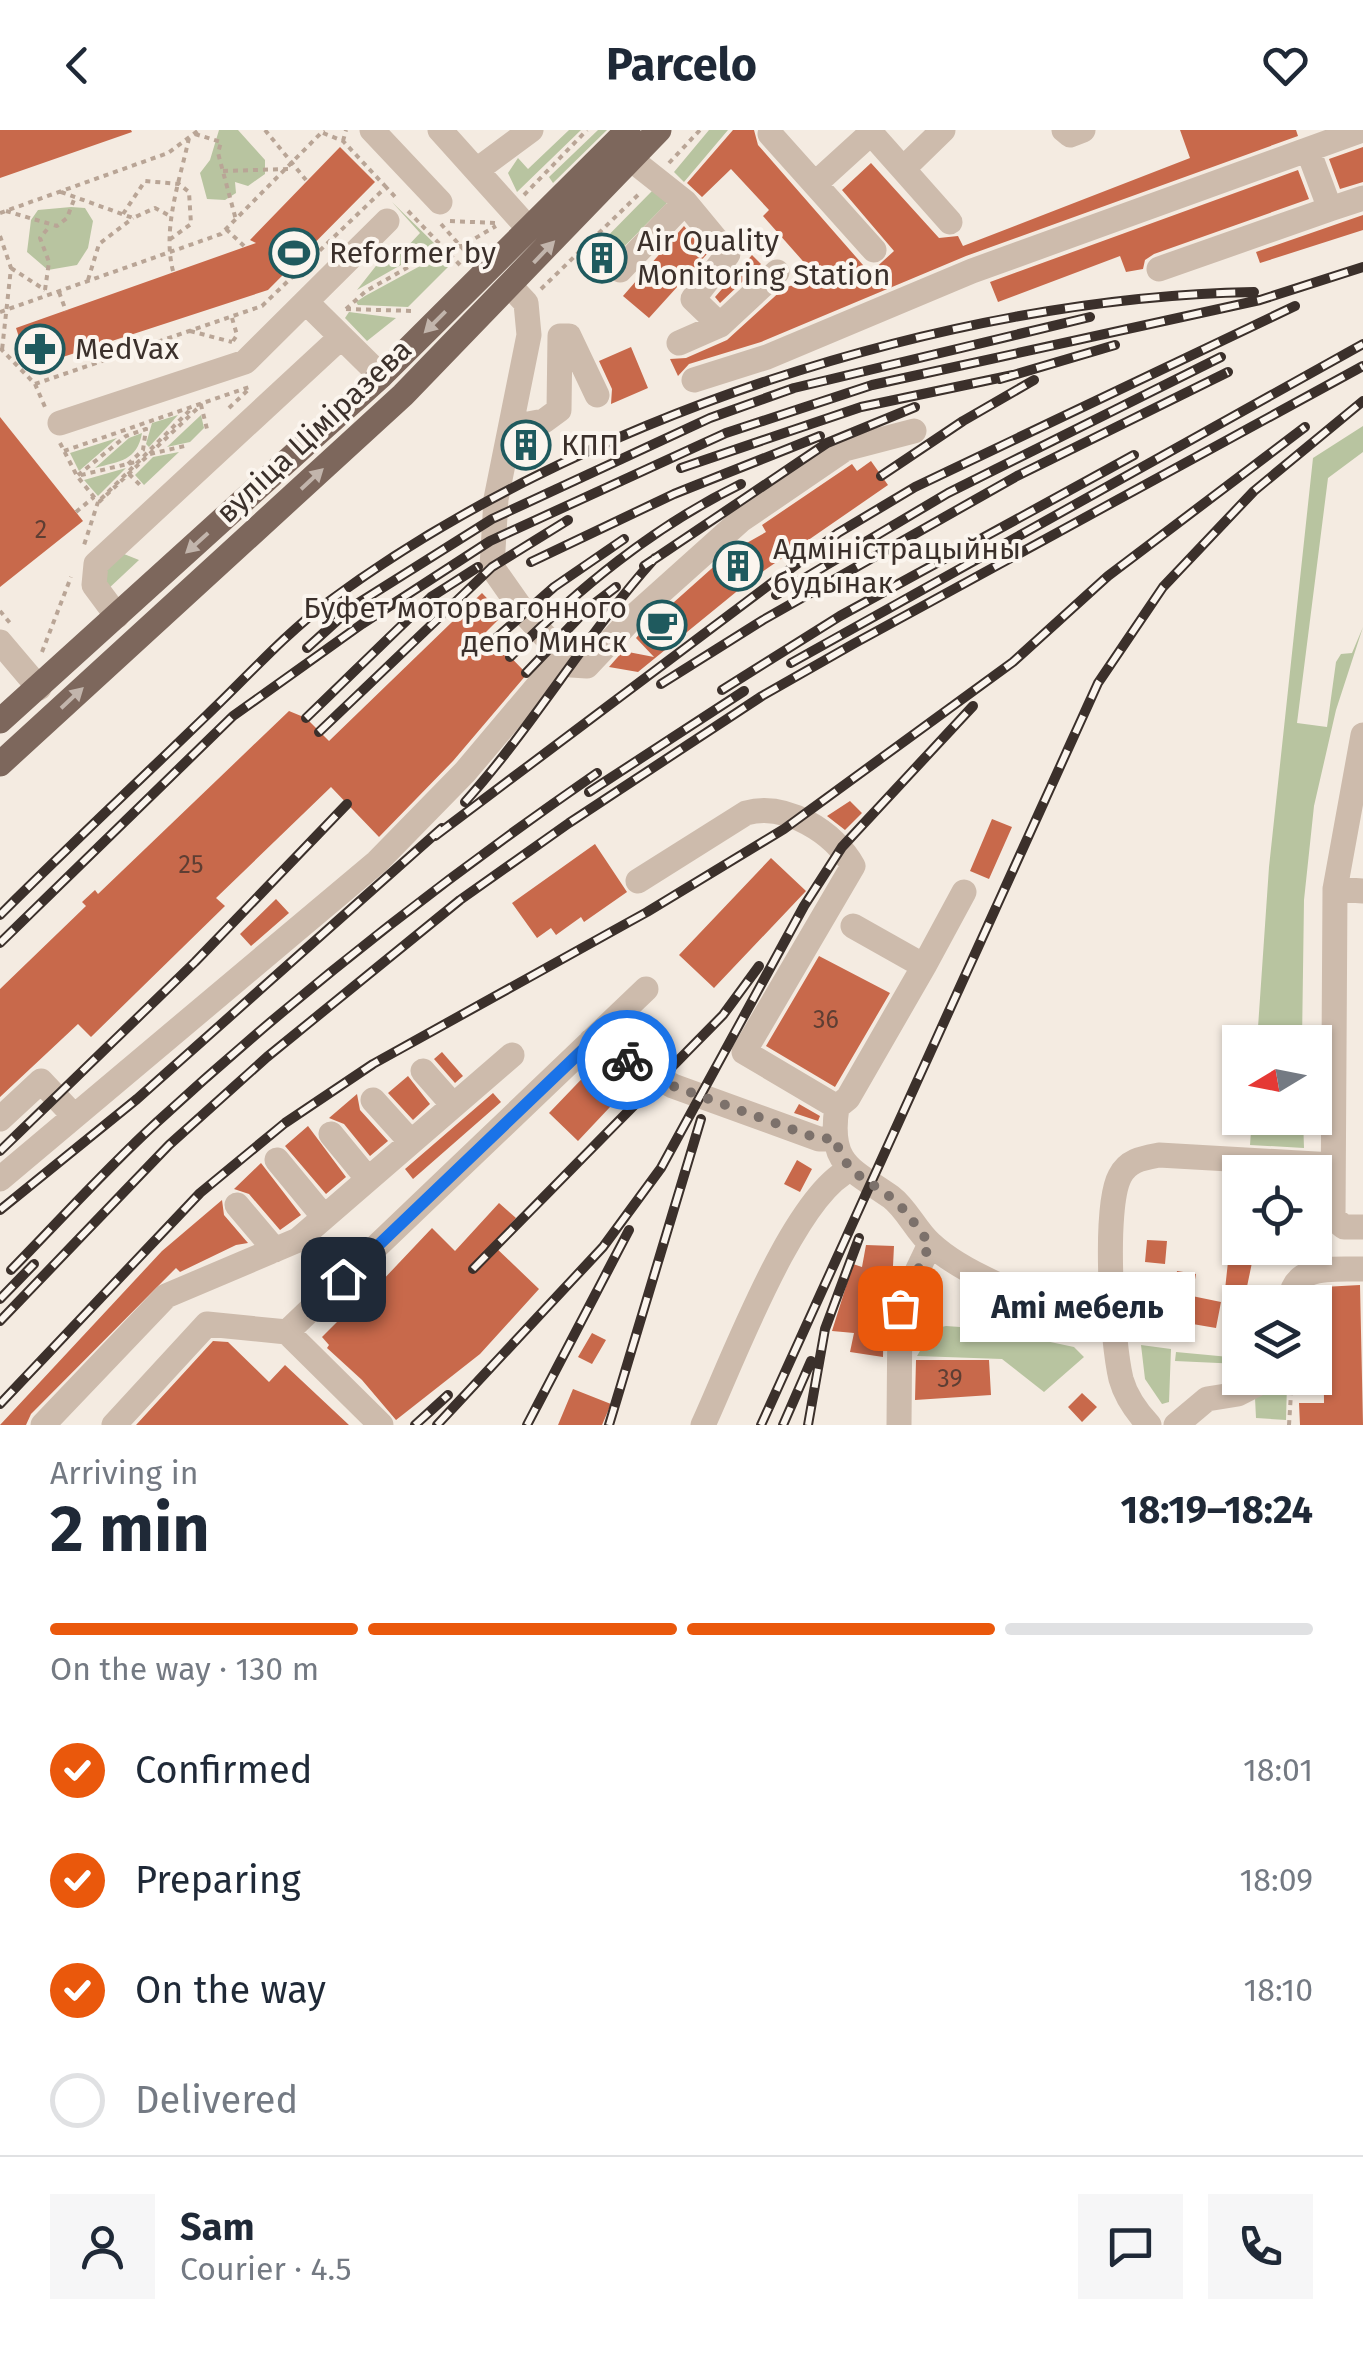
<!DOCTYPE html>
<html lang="en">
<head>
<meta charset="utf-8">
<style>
  body { margin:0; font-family:"Fira Sans",sans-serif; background:#f6f6f7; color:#1f2937; height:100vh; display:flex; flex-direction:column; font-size:38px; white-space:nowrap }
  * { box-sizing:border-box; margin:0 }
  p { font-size:32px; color:#747a83 }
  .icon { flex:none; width:55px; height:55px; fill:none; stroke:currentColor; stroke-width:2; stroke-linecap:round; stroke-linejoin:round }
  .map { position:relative; height:1295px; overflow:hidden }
  .drawer { display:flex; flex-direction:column; background:#fff; flex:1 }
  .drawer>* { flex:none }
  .needle { width:65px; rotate:260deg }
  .controls { position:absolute; left:1222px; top:895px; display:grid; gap:20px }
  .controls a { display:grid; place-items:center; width:110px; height:110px; border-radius:0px; background:#fff; box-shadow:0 2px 8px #0004; font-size:50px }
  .pin { position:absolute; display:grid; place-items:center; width:85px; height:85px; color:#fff; margin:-42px; border-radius:20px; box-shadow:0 5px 15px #0006 }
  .courier { position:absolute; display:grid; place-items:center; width:100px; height:100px; margin:-50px; border:8px solid #1a73e8; border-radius:50%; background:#fff; color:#222; box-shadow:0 2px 12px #0007 }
  .bubble { position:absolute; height:70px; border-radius:0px; background:#fff; box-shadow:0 2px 8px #0004; font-size:32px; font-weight:700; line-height:70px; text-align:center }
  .summary em { font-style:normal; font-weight:700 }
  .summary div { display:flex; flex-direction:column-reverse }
  .summary { display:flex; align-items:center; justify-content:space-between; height:170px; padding:0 50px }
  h1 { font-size:65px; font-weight:700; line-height:75px }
  .bar { display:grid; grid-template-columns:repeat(4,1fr); gap:15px 10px; align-content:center; height:120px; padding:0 50px }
  .bar i { height:12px; border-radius:8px; background:#e0e1e3 }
  .bar .active { background:#ea580c }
  .bar p { grid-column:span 4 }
  .line { display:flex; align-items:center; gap:25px; padding:0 50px; border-top:2px solid #e0e1e3 }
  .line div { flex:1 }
  .round { display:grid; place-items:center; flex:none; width:105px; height:105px; border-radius:0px; background:#f6f6f7 }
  ol { padding:0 50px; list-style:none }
  li { display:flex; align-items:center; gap:30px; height:110px }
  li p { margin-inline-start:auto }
  li .icon { padding:10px; border-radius:50%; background:#ea580c; color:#fff; stroke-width:4 }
  li:last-child { color:#747a83 }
  li i { width:55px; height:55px; border:5px solid #e0e1e3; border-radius:50% }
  header { display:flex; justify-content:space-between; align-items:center; height:130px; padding:0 50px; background:#fff; font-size:45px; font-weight:700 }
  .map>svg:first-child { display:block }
  .green { fill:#b8c4a0 }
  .building { fill:#c8694b }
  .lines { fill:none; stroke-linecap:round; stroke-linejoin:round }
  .path { stroke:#b9a596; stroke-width:4; stroke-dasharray:5 5; stroke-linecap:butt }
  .minor { stroke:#cdbbac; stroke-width:25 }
  .major { stroke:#7d675c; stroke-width:25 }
  .rail-casing { stroke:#3b302b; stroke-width:10 }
  .rail { stroke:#fbf5ee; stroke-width:6; stroke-dasharray:19; stroke-linecap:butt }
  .oneway { fill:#c2b5ac }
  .done { stroke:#7c716b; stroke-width:10; stroke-dasharray:0 18 }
  .route { stroke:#1a73e8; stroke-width:12 }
  .labels { text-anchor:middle; stroke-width:8; stroke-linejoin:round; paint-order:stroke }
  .number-label { font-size:25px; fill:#5e3e33 }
  .poi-label { font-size:30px; fill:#3b302b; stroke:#fbf5ee; text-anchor:start }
  .street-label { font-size:30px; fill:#3b302b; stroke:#fbf5ee }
</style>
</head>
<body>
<header><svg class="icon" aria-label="back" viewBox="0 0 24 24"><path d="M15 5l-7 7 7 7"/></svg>Parcelo<svg class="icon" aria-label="heart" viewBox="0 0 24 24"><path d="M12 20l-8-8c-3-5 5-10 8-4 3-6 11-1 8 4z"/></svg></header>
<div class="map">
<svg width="1363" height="1295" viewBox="0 0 1363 1295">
  <rect width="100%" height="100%" fill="#f4ebe1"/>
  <path class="green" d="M219 0H238L265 30V44L248 56 235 52 236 63 225 70 207 69 200 43 210 30Z
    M569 0H581L517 62 508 43 518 28 528 39Z
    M598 0H607L553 53 549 47Z
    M709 0H728L684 52 674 42Z
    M653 60 667 73 614 127 603 118 589 135V125Z
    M392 72 436 115 357 160 383 127 392 133 420 103Z
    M71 77 85 78 93 91 88 118 77 135 48 140 27 122 31 90 38 80Z
    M444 123 453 132 408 177 358 175 356 172 365 166Z
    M349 182 396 188 367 211 345 188Z
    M178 285 149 317 146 314 152 293Z
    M201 285 204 298 190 312 167 317Z
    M1363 296V322L1328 348 1297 593 1327 597 1336 532 1341 524 1352 523 1363 497 1336 580 1314 676 1304 770 1302 912H1257L1269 737 1313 328Z
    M142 303C137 331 120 331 95 338L129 308Z
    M117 308 79 341 70 323Z
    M179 322 144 355 135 345 153 327Z
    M126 338 98 366 84 350Z
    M124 424 139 430 107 460 102 441Z
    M1252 988H1303L1304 1018 1250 1015Z
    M946 1196 988 1199 1074 1217 1084 1227 1044 1262 1002 1229 917 1226 933 1199Z
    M1141 1215 1171 1219 1169 1272 1162 1274 1145 1249Z
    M1176 1222 1240 1228V1234L1175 1231Z
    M1287 1254 1286 1290 1256 1288 1255 1268Z"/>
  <path class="building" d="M0 0H131L132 2 0 48Z
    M733 0H754L758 15 870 143 894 121 842 60 871 33 939 108 958 106 963 116 1190 28 1180 0H1296L1298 6 966 126 761 212 689 234 678 246 670 229 686 228 727 210 784 158 817 147 763 86 769 80 731 39 702 67 687 53Z
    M340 17 375 52 268 160 29 238 16 198 256 113 250 110Z
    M1363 17V52L1340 59 1329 29Z
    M1298 40 1309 69 1154 124 1145 130 1143 139 1126 142 1120 126 998 172 990 152Z
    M1363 85V100L1260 133 1256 122Z
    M684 96 707 124 649 188 623 166Z
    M752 125 761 134 720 173 715 167Z
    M631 217 648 258 611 274 612 259 599 231Z
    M0 287 83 391 0 457Z
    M534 309 539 321 521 329 524 311Z
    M871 331 888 355 752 449 638 542 609 537 623 521 654 527 636 508 645 498 729 423 766 402 762 395 852 334 857 341Z
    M482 463 503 485 486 502 527 544 453 631 379 707 331 657 216 768 225 776 91 907 78 894 0 967V859L86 776 82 772 95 760 98 764 289 581 306 588 329 611Z
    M850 671 862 683 845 700 827 686Z
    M992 689 1012 697 989 749 970 741Z
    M595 714 627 762 584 792 581 787 556 805 551 798 537 808 512 773Z
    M771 728 806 761 714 858 679 825Z
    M276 769 289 783 251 816 240 804Z
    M819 826 890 863 835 957 766 916Z
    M442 922 463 946 455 953 434 929Z
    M597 933 626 960 578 1011 549 983Z
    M408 946 430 974 413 990 388 963Z
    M493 963 501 972 413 1049 405 1039Z
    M357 964 360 980 388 1011 370 1026 344 994 329 988Z
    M799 974 820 986 818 991 794 983Z
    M308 996 346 1047 326 1064 285 1016Z
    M797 1030 812 1039 800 1062 784 1054Z
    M261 1033 301 1085 280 1100 249 1064 234 1059Z
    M222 1070 224 1085 248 1113 236 1115 180 1142 176 1138 31 1284 26 1295H0L162 1121Z
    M499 1073 516 1088 492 1114 539 1159 480 1224 396 1290 362 1250 327 1218 329 1215 322 1207 342 1187 345 1190 432 1098 455 1121Z
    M1147 1110 1167 1111 1165 1134 1145 1132Z
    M1230 1113 1254 1123 1244 1171 1224 1169Z
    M866 1115 894 1116 892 1156 884 1177 883 1227 850 1222 854 1203 832 1201 853 1134 862 1137Z
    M1177 1141 1196 1144 1192 1166 1221 1172 1216 1198 1169 1190Z
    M1360 1155 1363 1295H1300L1299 1273H1324L1323 1157Z
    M592 1203 606 1210 592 1234 578 1227Z
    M213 1211 228 1212 269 1252 285 1235 349 1295H136Z
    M916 1230H989L991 1265 915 1270Z
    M573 1259 611 1274 602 1295H558Z
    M1082 1263 1097 1277 1082 1292 1068 1277Z"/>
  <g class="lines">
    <path class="path" d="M265 0 306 50
      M323 3 343 11 386 57
      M195 4 221 12 218 23 236 90
      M343 11 346 0
      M669 33 700 0
      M223 41 288 39
      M61 62 133 88 155 78 172 87
      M524 65 587 0
      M6 81 57 96 67 88 75 67
      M408 81 460 135
      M0 83 168 23 199 0
      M123 84 145 51 179 54 189 62 191 94 169 110
      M450 91 495 93
      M441 94 471 128
      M226 99 244 116
      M0 106 11 138 2 220
      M11 138 45 160
      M173 141C162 98 180 50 189 8
      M88 150 99 114 133 88
      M541 159 638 65
      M45 160 49 132 40 108 49 97
      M59 162 66 181
      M346 179 366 161 444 117 462 116 496 96
      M346 179 414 181
      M0 182 221 104 324 0
      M232 188 237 205 233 211
      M190 201 232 212
      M0 218 35 254 45 277
      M35 254 262 176 386 57 398 70
      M229 278 248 260
      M60 313 77 346 98 372 84 415
      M64 321 252 256
      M150 324 189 315
      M128 334 143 320 146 299 126 306 77 346 140 331
      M129 344 143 358
      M101 369 190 280
      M99 372 201 275 207 299
      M76 382 94 367
      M0 481 10 493
      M42 522 71 447
      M1315 1222H1322
      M1289 1295 1291 1263H1314L1313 1248"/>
    <path class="minor" d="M372 0 440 72
      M440 0 529 99
      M1064 0 1070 5 1083 0
      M770 4 874 120
      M632 30 685 72 728 124 693 169 720 195 679 213
      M903 39 943 0
      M477 40 531 0
      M815 54 871 3 950 92
      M1330 79 1363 68
      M1159 139 1330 79 1308 20
      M620 140 685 72
      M511 157 526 173 529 205 496 369 492 437 525 484 571 535 587 536 634 486 741 390 845 319 914 301
      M306 172 381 246
      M720 195 777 142
      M694 250 767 227 972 141 1362 0
      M60 293 245 232 387 91
      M512 297 544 291 559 280 560 206H569L597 265
      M117 486 94 455 96 434 340 208
      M0 512 39 558
      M1363 605 1335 759 1333 1088 1344 1097H1363
      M638 751 746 683C786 672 834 702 853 736L744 922 837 977C828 1034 851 1039 891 1067 907 1079 916 1101 931 1114 974 1154 1058 1176 1113 1198
      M1335 759 1363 761
      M924 836 964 762
      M591 911 673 956 819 1009H835
      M423 941 453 975
      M373 970 411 1012
      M837 977 848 968 924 836 853 796
      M0 989 41 951 74 986
      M331 1004 368 1049
      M277 1030 324 1087
      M0 1049 377 732 465 642 563 526
      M237 1075 275 1120
      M1290 1172C1293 1133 1333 1140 1363 1139
      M287 1202 381 1295
      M43 1295 166 1166 298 1110 512 925
      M114 1295 207 1194 287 1202 646 859
      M703 1295C731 1235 794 1064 851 1039
      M899 1295 900 1177 930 1114
      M1149 1295C1136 1281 1126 1267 1121 1249 1112 1212 1103 1077 1120 1046 1128 1030 1143 1028 1159 1025L1333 1035
      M1176 1295 1207 1269 1238 1264 1269 1248"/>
    <path class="major" d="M0 591 381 246 628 0
      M0 634 403 265 659 0"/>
    <g class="rail-casing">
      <path id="rail" d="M1000 249 1115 215
        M681 338 861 277 1013 245
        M881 346 963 291 1034 250
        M531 432 674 364 820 306
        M644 436 827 313 915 277
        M776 465 948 363 1221 227
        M494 510 554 457 624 409
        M307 518 352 477 492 389 710 288 794 258 1090 187
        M510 527C579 458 653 397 741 354
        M791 533 1363 214
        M526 543 586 480 616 457
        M661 554 763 490 1017 346 1228 242
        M722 560 840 486 1134 325
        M306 588 431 467 478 437
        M319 602 492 437 568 390
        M589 662 744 561
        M465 672C534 595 586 505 655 428
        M435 706 838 403 915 357 1295 176
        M0 785C68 717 138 652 207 585 246 548 285 504 328 472 575 289 948 167 1254 162
        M0 813 233 586 362 494 490 411 726 303 872 255 1260 170 1363 137
        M0 1021 195 832 347 674
        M0 1080 137 969 442 698
        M473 1139 723 885 759 836
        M11 1140C59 1091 105 1040 156 993 294 866 442 750 597 643
        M0 1169 34 1134
        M0 1191 169 1015 267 927 460 770 569 693 762 566 855 513 1363 236
        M0 1274 200 1063 285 993 373 934 647 782 784 699 1013 532 1108 446 1305 297
        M415 1295 448 1265
        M437 1295 603 1117 661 1038 804 776 842 717 973 576
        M527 1295 629 1100
        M609 1295 701 989
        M761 1295 1098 553 1163 457 1254 361 1363 271
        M783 1295 811 1231
        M808 1295 825 1199 859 1108"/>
    </g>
    <use href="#rail" class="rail"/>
  </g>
  <defs><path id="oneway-solid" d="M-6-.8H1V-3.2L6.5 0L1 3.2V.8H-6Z" transform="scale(2.5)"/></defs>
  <g class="oneway">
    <use href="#oneway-solid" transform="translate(544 122) rotate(-46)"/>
    <use href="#oneway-solid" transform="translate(435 192) rotate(135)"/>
    <use href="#oneway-solid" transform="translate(312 349) rotate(-43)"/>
    <use href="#oneway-solid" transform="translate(197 413) rotate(138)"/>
    <use href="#oneway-solid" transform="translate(72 568) rotate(-43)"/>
  </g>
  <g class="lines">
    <path class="done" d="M627 930 673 956 819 1009 835 1008C846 1047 868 1048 894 1070 908 1082 918 1099 930 1114L900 1178"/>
    <path class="route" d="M343 1149 592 911 627 930"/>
  </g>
  <defs>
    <g id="stadium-ring" transform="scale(2.5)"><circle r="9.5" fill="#fbf5ee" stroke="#1f5a5e" stroke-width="1.5"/><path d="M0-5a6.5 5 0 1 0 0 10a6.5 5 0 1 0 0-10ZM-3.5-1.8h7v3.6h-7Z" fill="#1f5a5e"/></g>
    <g id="building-ring" transform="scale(2.5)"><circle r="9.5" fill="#fbf5ee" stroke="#1f5a5e" stroke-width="1.5"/><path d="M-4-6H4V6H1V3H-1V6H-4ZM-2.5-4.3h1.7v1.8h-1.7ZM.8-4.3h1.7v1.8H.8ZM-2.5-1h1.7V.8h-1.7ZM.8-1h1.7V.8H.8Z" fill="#1f5a5e"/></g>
    <g id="pharmacy-ring" transform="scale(2.5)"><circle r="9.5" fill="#fbf5ee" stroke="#1f5a5e" stroke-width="1.5"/><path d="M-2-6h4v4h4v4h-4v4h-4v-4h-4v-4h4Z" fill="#1f5a5e"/></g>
    <g id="cafe-ring" transform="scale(2.5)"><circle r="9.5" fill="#fbf5ee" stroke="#1f5a5e" stroke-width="1.5"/><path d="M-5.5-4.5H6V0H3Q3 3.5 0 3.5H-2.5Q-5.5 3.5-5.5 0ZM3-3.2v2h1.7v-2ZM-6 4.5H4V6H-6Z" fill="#1f5a5e"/></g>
  </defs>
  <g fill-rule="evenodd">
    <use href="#stadium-ring" x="294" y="123"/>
    <use href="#building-ring" x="602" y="128"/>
    <use href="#pharmacy-ring" x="40" y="219"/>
    <use href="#building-ring" x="526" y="315"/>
    <use href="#building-ring" x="738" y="436"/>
    <use href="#cafe-ring" x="662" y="495"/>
  </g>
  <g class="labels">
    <g class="number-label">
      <text x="41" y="408">2</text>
      <text x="191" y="743">25</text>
      <text x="826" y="898">36</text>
      <text x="950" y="1257">39</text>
    </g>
    <g class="poi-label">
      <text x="637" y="121">Air Quality<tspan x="637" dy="34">Monitoring Station</tspan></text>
      <text x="329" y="133">Reformer by</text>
      <text x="75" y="229">MedVax</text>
      <text x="561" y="325">КПП</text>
      <text x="773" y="429">Адміністрацыйны<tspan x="773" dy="34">будынак</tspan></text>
      <text x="627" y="488" text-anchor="end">Буфет моторвагонного<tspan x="627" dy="34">депо Минск</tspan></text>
    </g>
    <g class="street-label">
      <text transform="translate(314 301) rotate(-43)" y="10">вуліца Ціміразева</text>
    </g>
  </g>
</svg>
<div class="controls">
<a><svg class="needle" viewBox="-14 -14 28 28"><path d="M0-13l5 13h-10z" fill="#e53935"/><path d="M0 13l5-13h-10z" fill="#747a83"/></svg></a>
<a><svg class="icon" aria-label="locate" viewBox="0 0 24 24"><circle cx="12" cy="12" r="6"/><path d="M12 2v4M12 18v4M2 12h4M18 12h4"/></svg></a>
<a><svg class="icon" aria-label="layers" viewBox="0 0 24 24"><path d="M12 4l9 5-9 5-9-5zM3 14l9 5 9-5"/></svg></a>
</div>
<div class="pin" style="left:900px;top:1178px;background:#ea580c"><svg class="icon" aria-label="bag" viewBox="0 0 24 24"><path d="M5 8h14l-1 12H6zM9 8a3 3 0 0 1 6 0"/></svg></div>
<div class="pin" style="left:343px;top:1149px;background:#1f2937"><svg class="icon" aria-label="home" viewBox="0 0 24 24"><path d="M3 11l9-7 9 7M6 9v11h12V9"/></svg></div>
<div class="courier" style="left:627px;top:930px"><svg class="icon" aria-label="bike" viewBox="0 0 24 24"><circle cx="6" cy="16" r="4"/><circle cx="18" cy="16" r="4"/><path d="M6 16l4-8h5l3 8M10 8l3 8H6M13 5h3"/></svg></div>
<div class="bubble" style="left:960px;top:1142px;width:235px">Ami мебель</div>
</div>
<section class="drawer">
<div class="summary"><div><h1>2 min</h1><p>Arriving in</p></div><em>18:19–18:24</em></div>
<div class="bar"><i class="active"></i><i class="active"></i><i class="active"></i><i></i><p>On the way · 130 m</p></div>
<ol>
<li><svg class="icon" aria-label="check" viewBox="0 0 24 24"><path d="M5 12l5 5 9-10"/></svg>Confirmed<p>18:01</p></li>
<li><svg class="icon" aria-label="check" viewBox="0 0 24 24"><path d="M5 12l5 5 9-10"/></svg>Preparing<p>18:09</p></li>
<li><svg class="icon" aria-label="check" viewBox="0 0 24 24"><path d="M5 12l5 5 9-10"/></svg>On the way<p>18:10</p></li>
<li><i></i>Delivered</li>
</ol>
<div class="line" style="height:180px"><a class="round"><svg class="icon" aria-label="person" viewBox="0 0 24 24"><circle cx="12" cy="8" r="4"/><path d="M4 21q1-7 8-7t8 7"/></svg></a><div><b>Sam</b><p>Courier · 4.5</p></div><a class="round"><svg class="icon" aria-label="chat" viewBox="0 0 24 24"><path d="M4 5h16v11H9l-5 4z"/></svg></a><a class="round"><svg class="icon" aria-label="phone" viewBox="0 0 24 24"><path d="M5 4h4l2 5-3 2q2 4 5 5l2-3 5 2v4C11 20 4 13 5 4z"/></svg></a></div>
</section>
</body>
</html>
